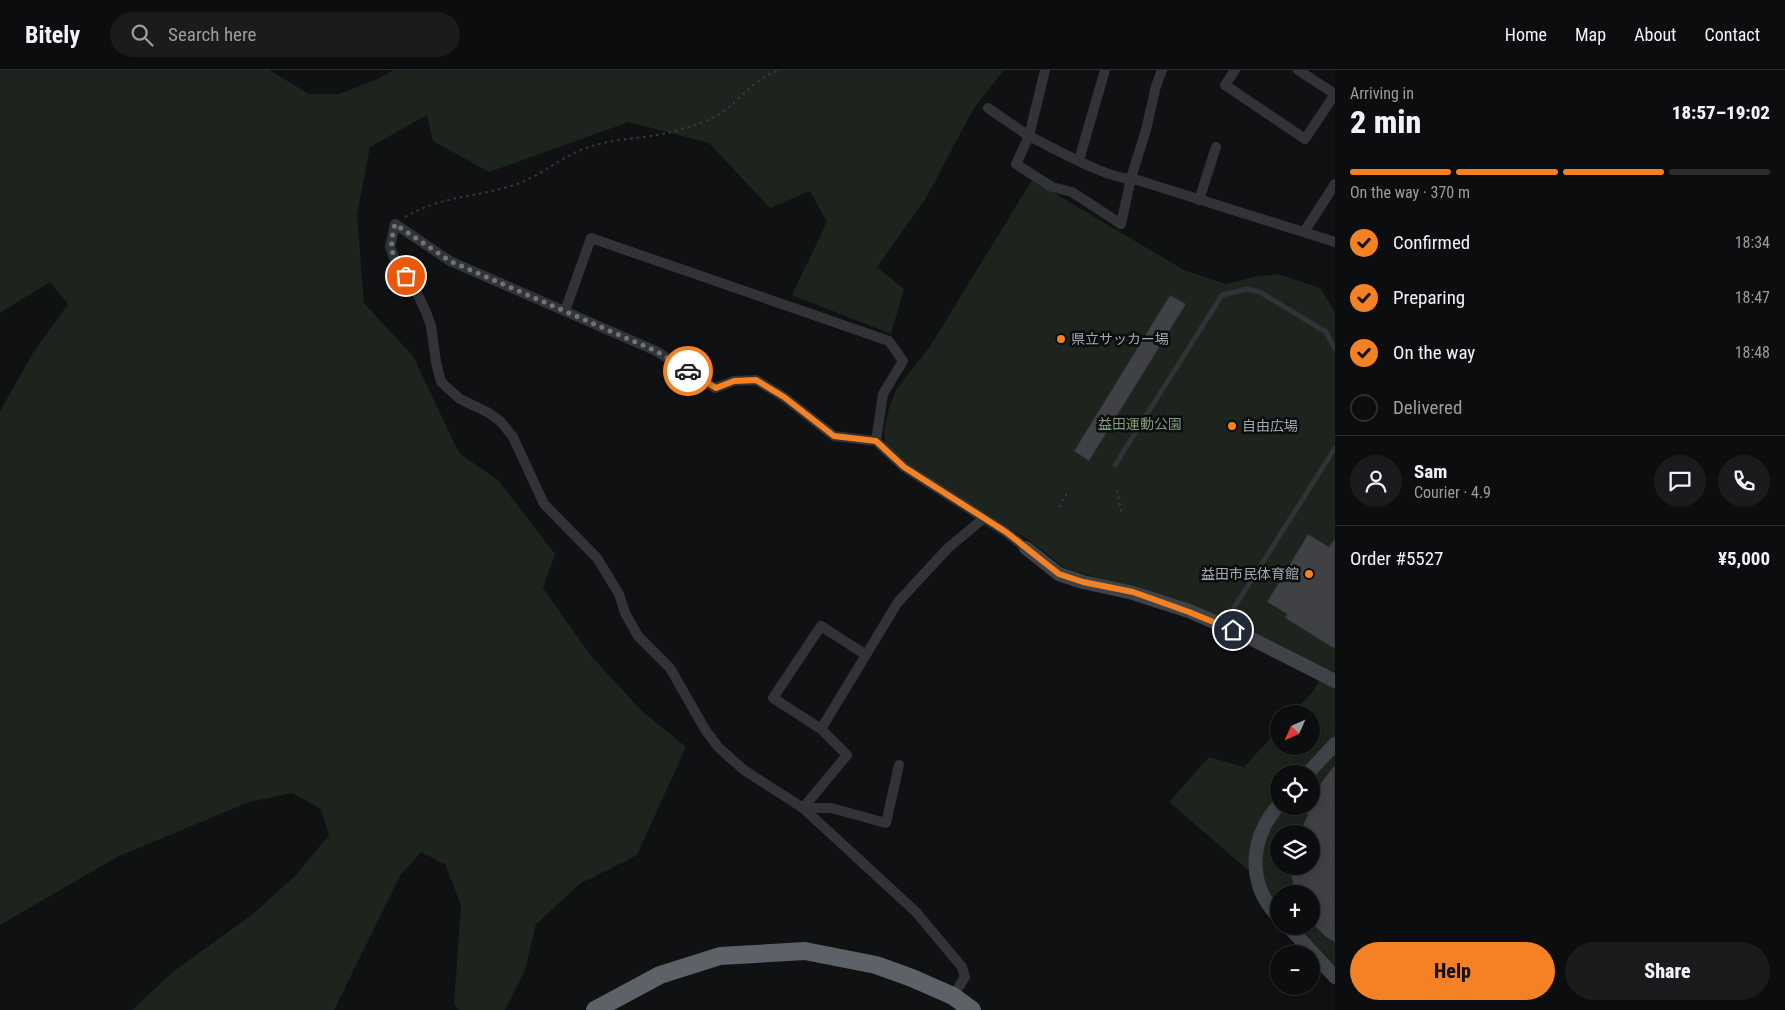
<!DOCTYPE html>
<html lang="en">
<head>
<meta charset="utf-8">
<style>
  body { margin:0; font-family:"Roboto Condensed","Noto Sans JP",sans-serif; background:#1a1b1c; color:#f1f3f6; height:100vh; display:flex; flex-direction:column; font-size:19px; white-space:nowrap }
  * { box-sizing:border-box; margin:0 }
  p { font-size:16px; color:#9a9c9e }
  .icon { flex:none; width:28px; height:28px; fill:none; stroke:currentColor; stroke-width:2; stroke-linecap:round; stroke-linejoin:round }
  .map { position:relative; flex:1; overflow:hidden }
  .details { display:flex; flex-direction:column; background:#0c0d0e; width:450px }
  .details>* { flex:none }
  .needle { width:32px; rotate:225deg }
  .controls { position:absolute; left:1270px; top:635px; display:grid; gap:10px }
  .controls a { display:grid; place-items:center; width:50px; height:50px; border-radius:50%; background:#0c0d0e; box-shadow:0 2px 12px #0003,0 0 0 1px #2c2d2e; font-size:25px }
  .pin { position:absolute; display:grid; place-items:center; width:42px; height:42px; color:#fff; margin:-21px; border:2px solid #fff; border-radius:50%; box-shadow:0 1px 5px #0007 }
  .courier { position:absolute; display:grid; place-items:center; width:50px; height:50px; margin:-25px; border:4px solid #f58125; border-radius:50%; background:#fff; color:#222; box-shadow:0 1px 6px #0007 }
  .summary em { font-style:normal; font-weight:800 }
  .summary div { display:flex; flex-direction:column-reverse }
  .summary { display:flex; align-items:center; justify-content:space-between; height:85px; padding:0 15px }
  h1 { font-size:32px; font-weight:800; line-height:38px }
  .bar { display:grid; grid-template-columns:repeat(4,1fr); gap:8px 5px; align-content:center; height:60px; padding:0 15px }
  .bar i { height:6px; border-radius:4px; background:#2c2d2e }
  .bar .on { background:#f58125 }
  .bar p { grid-column:span 4 }
  .line { display:flex; align-items:center; gap:12px; padding:0 15px; border-top:1px solid #2c2d2e }
  .line div { flex:1 }
  .round { display:grid; place-items:center; flex:none; width:52px; height:52px; border-radius:26px; background:#1a1b1c }
  ol { padding:0 15px; list-style:none }
  li { display:flex; align-items:center; gap:15px; height:55px }
  li p { margin-inline-start:auto }
  li .icon { padding:5px; border-radius:50%; background:#f58125; color:#111; stroke-width:4 }
  li:last-child { color:#9a9c9e }
  li i { width:28px; height:28px; border:2px solid #2c2d2e; border-radius:50% }
  .cta { display:flex; gap:10px; margin-top:auto; padding:10px 15px }
  .cta a { flex:1; height:58px; border-radius:30px; background:#f58125; color:#111; font-size:20px; font-weight:800; line-height:58px; text-align:center }
  .cta a+a { background:#1a1b1c; color:#f1f3f6 }
  header { display:flex; align-items:center; gap:30px; box-sizing:border-box; height:70px; padding:0 25px; background:#0c0d0e; border-bottom:1px solid #2c2d2e }
  header strong { font-size:24px }
  nav { display:flex; gap:28px; margin-inline-start:auto; font-size:18px }
  .search { width:350px; height:45px; background:#1a1b1c; display:flex; align-items:center; gap:12px; box-sizing:border-box; padding:0 18px; border-radius:28px; color:#9a9c9e; font-size:19px }
  main { display:flex; flex:1; min-height:0 }
  .map>svg:first-child { display:block }
  .green { fill:#1d241d; fill-rule:evenodd }
  .building { fill:#3f4145; stroke:#2a2b2e }
  .lines { fill:none; stroke-linecap:round; stroke-linejoin:round }
  .path { stroke:#373a3e; stroke-width:2; stroke-dasharray:2.5 4; stroke-linecap:butt }
  .lane { stroke:#313337; stroke-width:5 }
  .street { stroke:#313337; stroke-width:10 }
  .secondary { stroke:#3f4347; stroke-width:14 }
  .highway { stroke:#5d6268; stroke-width:18 }
  .done { stroke:#6e747b; stroke-width:5; stroke-dasharray:0 9 }
  .route { stroke:#f58125; stroke-width:6 }
  .poi-dot { fill:#f58125; stroke:#0b0c0d; stroke-width:2 }
  .labels { text-anchor:middle; stroke-width:5; stroke-linejoin:round; paint-order:stroke }
  .poi-label { font-size:14px; fill:#a1aab3; stroke:#0b0c0d; text-anchor:start }
  .park-label { font-size:14px; fill:#7d9f77; stroke:#0b0c0d }
</style>
</head>
<body>
<header>
<strong>Bitely</strong>
<div class="search"><svg class="icon" aria-label="search" viewBox="0 0 24 24"><circle cx="10" cy="10" r="6"/><path d="M15 15l6 6"/></svg>Search here</div>
<nav><a>Home</a><a>Map</a><a>About</a><a>Contact</a></nav>
</header>
<main>
<div class="map">
<svg width="1335" height="940" viewBox="0 0 1335 940">
  <rect width="100%" height="100%" fill="#101112"/>
  <path class="green" d="M0 0H269L309 24H339L380 8 393 0H1004L974 38 926 128 877 197 904 219 891 264 792 225 827 152 810 121 770 138 709 73 629 52 489 102 433 71 427 45 370 77 357 145 364 233 413 286 459 383 498 410 555 484 543 518 591 586 643 642 686 677 637 785 581 813 536 854 525 900 505 940H459L454 934 461 835 445 794 421 782 400 806 334 940H132L174 901 253 844 295 806 329 765 321 739 292 723 249 732 117 787 0 855V341L33 283 68 234 50 212 0 243Z
    M1032 110 1184 200 1226 214 1253 207 1278 204 1320 218 1335 242V902L1290 856H1311V824H1279V847L1255 806 1169 732 1209 687 1244 697 1279 659V676H1311V644H1292L1314 620 1324 601 1185 534 1065 498 1030 471 905 393 885 374 884 361 889 338 897 318 929 278ZM1279 704H1311V736H1279ZM1279 764H1311V796H1279Z"/>
  <path class="building" d="M1170 225 1186 234 1089 391 1074 381Z
    M1308 464 1329 477 1335 468V579L1285 548 1287 544 1267 532Z
    M1335 695V872L1326 867 1311 852V824H1294L1291 802V796H1311V764H1299L1308 744 1301 736H1311V725Z"/>
  <g class="lines">
    <path class="path" d="M405 147C438 127 475 127 511 116 539 108 561 86 589 77 619 67 652 69 682 59 695 55 710 50 721 43 735 34 745 20 759 11 765 6 772 3 779 0
      M1117 420 1122 445
      M1059 437 1067 423"/>
    <path class="lane" d="M1115 395 1222 225 1247 219 1260 222 1326 262 1335 279
      M1223 555 1335 378"/>
    <path class="street" d="M1045 0 1029 66C1050 76 1111 111 1131 108L1335 172
      M1235 0 1225 15 1305 69 1335 24
      M1298 0 1335 24
      M988 38 1029 66 1016 94 1052 117 1072 122 1121 154 1131 108 1146 60 1156 16 1162 0
      M1079 90 1105 0
      M1199 130 1216 77
      M1304 162 1335 114
      M565 241 591 168 889 271 903 291 883 324 876 371
      M821 659 773 628 821 556 866 585
      M803 738 847 685 821 659 898 532 948 478 984 448
      M803 738H831L886 753 899 695
      M953 926 965 907 962 897 916 842 803 738 744 700 719 678 706 661 670 598 638 566 625 543 619 524 597 488 544 434 513 367 501 352 489 343 460 329 441 312 436 292 431 256 426 242 416 221 395 190 390 177 395 154 450 191 656 281 715 318 734 311 756 310 784 327 834 366 876 371 904 397 1006 462 1026 478"/>
    <path class="secondary" d="M1026 478 1059 504 1083 512 1133 523 1189 541 1242 564 1335 611
      M1307 704 1335 674
      M1279 734C1274 742 1267 749 1264 757 1249 788 1254 823 1279 847
      M1288 856 1335 907"/>
    <path class="highway" d="M595 940 660 905 720 886 805 881 876 895 912 908 953 926 972 940"/>
  </g>
  <g class="lines">
    <path class="done" d="M406 206C390 183 389 180 395 154L450 191 656 281 688 301"/>
    <path class="route" d="M688 301 716 318 734 311 756 310 784 327 834 366 876 371 904 397 1006 462 1059 504 1083 512 1133 522 1189 542 1233 560"/>
  </g>
  <g class="poi-dot">
    <circle cx="1061" cy="269" r="5"/>
    <circle cx="1232" cy="356" r="5"/>
    <circle cx="1309" cy="504" r="5"/>
  </g>
  <g class="labels">
    <g class="poi-label">
      <text x="1071" y="274">県立サッカー場</text>
      <text x="1242" y="361">自由広場</text>
      <text x="1299" y="509" text-anchor="end">益田市民体育館</text>
    </g>
    <g class="park-label">
      <text x="1140" y="359">益田運動公園</text>
    </g>
  </g>
</svg>
<div class="controls">
<a><svg class="needle" viewBox="-14 -14 28 28"><path d="M0-13l5 13h-10z" fill="#e53935"/><path d="M0 13l5-13h-10z" fill="#9a9c9e"/></svg></a>
<a><svg class="icon" aria-label="locate" viewBox="0 0 24 24"><circle cx="12" cy="12" r="6"/><path d="M12 2v4M12 18v4M2 12h4M18 12h4"/></svg></a>
<a><svg class="icon" aria-label="layers" viewBox="0 0 24 24"><path d="M12 4l9 5-9 5-9-5zM3 14l9 5 9-5"/></svg></a>
<a>+</a>
<a>−</a>
</div>
<div class="pin" style="left:406px;top:206px;background:#ea580c"><svg class="icon" aria-label="bag" viewBox="0 0 24 24"><path d="M5 8h14l-1 12H6zM9 8a3 3 0 0 1 6 0"/></svg></div>
<div class="pin" style="left:1233px;top:560px;background:#1f2937"><svg class="icon" aria-label="home" viewBox="0 0 24 24"><path d="M3 11l9-7 9 7M6 9v11h12V9"/></svg></div>
<div class="courier" style="left:688px;top:301px"><svg class="icon" aria-label="car" viewBox="0 0 24 24"><path d="M5 17H2v-5l4-1 3-4h7l3 4 3 1v5h-3M9 17h6M6 11h13"/><circle cx="7" cy="17" r="2"/><circle cx="17" cy="17" r="2"/></svg></div>
</div>
<section class="details">
<div class="summary"><div><h1>2 min</h1><p>Arriving in</p></div><em>18:57–19:02</em></div>
<div class="bar"><i class="on"></i><i class="on"></i><i class="on"></i><i></i><p>On the way · 370 m</p></div>
<ol>
<li><svg class="icon" aria-label="check" viewBox="0 0 24 24"><path d="M5 12l5 5 9-10"/></svg>Confirmed<p>18:34</p></li>
<li><svg class="icon" aria-label="check" viewBox="0 0 24 24"><path d="M5 12l5 5 9-10"/></svg>Preparing<p>18:47</p></li>
<li><svg class="icon" aria-label="check" viewBox="0 0 24 24"><path d="M5 12l5 5 9-10"/></svg>On the way<p>18:48</p></li>
<li><i></i>Delivered</li>
</ol>
<div class="line" style="height:90px"><a class="round"><svg class="icon" aria-label="person" viewBox="0 0 24 24"><circle cx="12" cy="8" r="4"/><path d="M4 21q1-7 8-7t8 7"/></svg></a><div><b>Sam</b><p>Courier · 4.9</p></div><a class="round"><svg class="icon" aria-label="chat" viewBox="0 0 24 24"><path d="M4 5h16v11H9l-5 4z"/></svg></a><a class="round"><svg class="icon" aria-label="phone" viewBox="0 0 24 24"><path d="M5 4h4l2 5-3 2q2 4 5 5l2-3 5 2v4C11 20 4 13 5 4z"/></svg></a></div>
<div class="line" style="height:65px"><div>Order #5527</div><b>¥5,000</b></div>
<div class="cta"><a>Help</a><a>Share</a></div>
</section>
</main>
</body>
</html>
